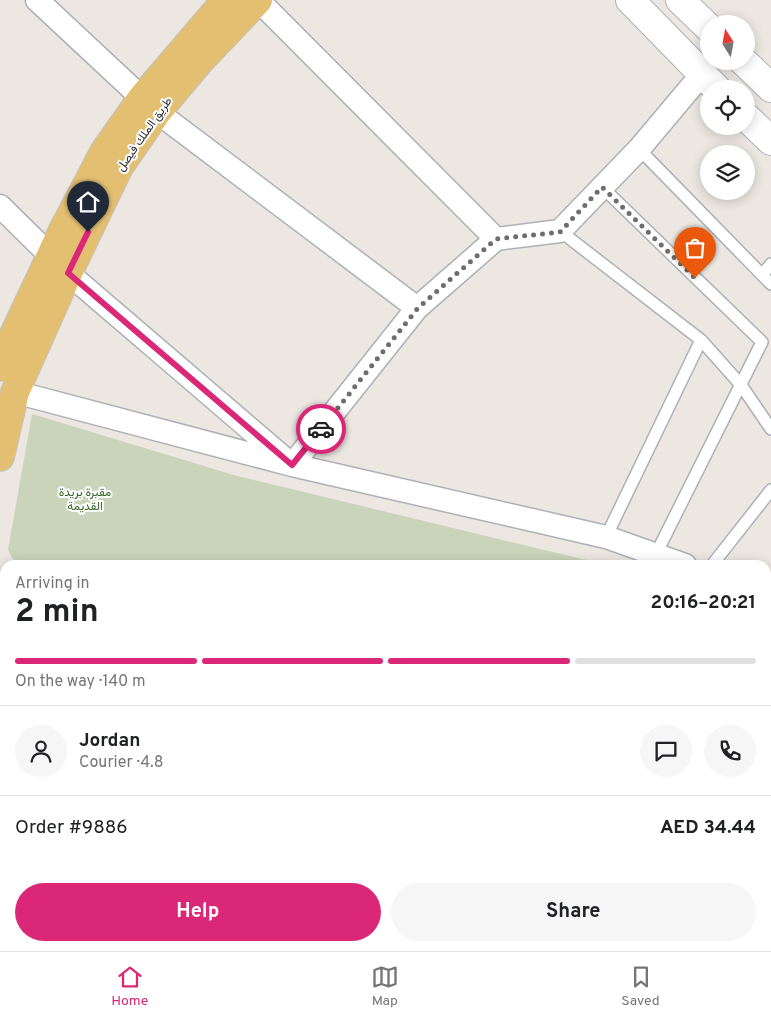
<!DOCTYPE html>
<html lang="en">
<head>
<meta charset="utf-8">
<style>
  body { margin:0; font-family:Overpass,Vazirmatn,sans-serif; background:#f6f6f6; color:#202124; height:100vh; display:flex; flex-direction:column; font-size:19px; white-space:nowrap }
  * { box-sizing:border-box; margin:0 }
  p { font-size:16px; color:#757577 }
  .icon { flex:none; width:28px; height:28px; fill:none; stroke:currentColor; stroke-width:2; stroke-linecap:round; stroke-linejoin:round }
  .map { position:relative; flex:1; overflow:hidden }
  .panel { position:absolute; left:0px; top:560px; width:771px; height:391px; display:flex; flex-direction:column; background:#fff; border-radius:15px 15px 0 0; box-shadow:0 2px 12px #0003 }
  .panel>* { flex:none }
  .needle { width:32px; rotate:349deg }
  .buttons { position:absolute; left:700px; top:15px; display:grid; gap:10px }
  .buttons a { display:grid; place-items:center; width:55px; height:55px; border-radius:50%; background:#fff; box-shadow:0 2px 12px #0003; font-size:25px }
  .pin { position:absolute; display:grid; place-items:center; width:42px; height:42px; color:#fff; margin:-51px -21px; border-radius:50% 50% 50% 0; rotate:-45deg; box-shadow:0 0 5px #0007 }
  .pin .icon { rotate:45deg }
  .courier { position:absolute; display:grid; place-items:center; width:50px; height:50px; margin:-25px; border:4px solid #db2777; border-radius:50%; background:#fff; color:#222; box-shadow:0 1px 6px #0007 }
  .head em { font-style:normal; font-weight:700 }
  .head div { display:flex; flex-direction:column-reverse }
  .head { display:flex; align-items:center; justify-content:space-between; height:85px; padding:0 15px }
  h1 { font-size:32px; font-weight:700; line-height:38px }
  .bar { display:grid; grid-template-columns:repeat(4,1fr); gap:8px 5px; align-content:center; height:60px; padding:0 15px }
  .bar i { height:6px; border-radius:4px; background:#e0e0e0 }
  .bar .on { background:#db2777 }
  .bar p { grid-column:span 4 }
  .line { display:flex; align-items:center; gap:12px; padding:0 15px; border-top:1px solid #e0e0e0 }
  .line div { flex:1 }
  .round { display:grid; place-items:center; flex:none; width:52px; height:52px; border-radius:26px; background:#f6f6f6 }
  .action { display:flex; gap:10px; margin-top:auto; padding:10px 15px }
  .action a { flex:1; height:58px; border-radius:30px; background:#db2777; color:#fff; font-size:20px; font-weight:700; line-height:58px; text-align:center }
  .action a+a { background:#f6f6f6; color:#202124 }
  .tabs { display:flex; justify-content:space-around; align-items:center; height:70px; border-top:1px solid #e0e0e0; background:#fff; font-size:14px; color:#757577 }
  .tabs a { display:grid; justify-items:center; gap:2px }
  .tabs .on { color:#db2777 }
  .map>svg:first-child { display:block }
  .cemetery { fill:#c9d4ba }
  .lines { fill:none; stroke-linecap:round; stroke-linejoin:round }
  .service-casing { stroke:#adb0b7; stroke-width:14 }
  .minor-casing { stroke:#adb0b7; stroke-width:25 }
  .tertiary-casing { stroke:#adb0b7; stroke-width:30 }
  .primary-casing { stroke:#c4c4c4; stroke-width:30 }
  .trunk-casing { stroke:#c4c4c4; stroke-width:30 }
  .service { stroke:#fff; stroke-width:11 }
  .minor { stroke:#fff; stroke-width:22 }
  .tertiary { stroke:#fff; stroke-width:28 }
  .primary { stroke:#e2bf71; stroke-width:28 }
  .trunk { stroke:#e8ac6e; stroke-width:28 }
  .done { stroke:#706e6c; stroke-width:5; stroke-dasharray:0 9 }
  .route { stroke:#db2777; stroke-width:6 }
  .labels { text-anchor:middle; stroke-width:4; stroke-linejoin:round; paint-order:stroke }
  .street-label { font-size:12px; fill:#2d2d2d; stroke:#fff }
  .park-label { font-size:12px; fill:#366324; stroke:#fff }
</style>
</head>
<body>
<div class="map">
<svg width="771" height="951" viewBox="0 0 771 951">
  <rect width="100%" height="100%" fill="#ece7e1"/>
  <path class="cemetery" d="M32 414 237 476 607 565H16L8 550Z
    M766 647 771 652V951H521L514 946H766Z"/>
  <g class="lines">
    <g class="service-casing">
      <path id="service" d="M639 149 771 284
        M602 187 762 342 656 554
        M560 231 701 340 741 385 771 429
        M762 275 771 264
        M606 537 701 340
        M712 565 771 490"/>
    </g>
    <g class="minor-casing">
      <path id="minor" d="M37 0 157 112 417 308
        M258 0 496 239
        M0 206 68 273 292 465 417 308 496 239 560 231 639 149 702 74
        M15 392 292 465 606 537 685 565
        M0 598 5 601
        M766 601 771 595
        M500 946 507 951
        M199 951 201 946"/>
    </g>
    <g class="tertiary-casing">
      <path id="tertiary" d="M630 0 717 89
        M680 0 709 28
        M743 61 771 88
        M746 117 771 141"/>
    </g>
    <g class="primary-casing">
      <path id="primary" d="M0 367 9 345 62 232 104 152 142 98 226 0
        M0 457 15 392 68 273 119 167 157 112 199 62 258 0"/>
    </g>
    <g class="trunk-casing">
      <path id="trunk" d="M0 746 5 749
        M0 780 5 783
        M259 946 266 951
        M317 946 325 951"/>
    </g>
    <use href="#service" class="service"/>
    <use href="#minor" class="minor"/>
    <use href="#tertiary" class="tertiary"/>
    <use href="#primary" class="primary"/>
    <use href="#trunk" class="trunk"/>
  </g>
  <g class="lines">
    <path class="done" d="M321 429 418 308 496 239 560 232 602 187 695 278"/>
    <path class="route" d="M88 232 68 273 292 465 321 429"/>
  </g>
  <g class="labels">
    <g class="street-label">
      <text transform="translate(144 134) rotate(-55)" y="4">طريق الملك فيصل</text>
    </g>
    <g class="park-label">
      <text x="85" y="496">مقبرة بريدة<tspan x="85" dy="14">القديمة</tspan></text>
    </g>
  </g>
</svg>
<div class="buttons">
<a><svg class="needle" viewBox="-14 -14 28 28"><path d="M0-13l5 13h-10z" fill="#e53935"/><path d="M0 13l5-13h-10z" fill="#757577"/></svg></a>
<a><svg class="icon" aria-label="locate" viewBox="0 0 24 24"><circle cx="12" cy="12" r="6"/><path d="M12 2v4M12 18v4M2 12h4M18 12h4"/></svg></a>
<a><svg class="icon" aria-label="layers" viewBox="0 0 24 24"><path d="M12 4l9 5-9 5-9-5zM3 14l9 5 9-5"/></svg></a>
</div>
<div class="pin" style="left:695px;top:278px;background:#ea580c"><svg class="icon" aria-label="bag" viewBox="0 0 24 24"><path d="M5 8h14l-1 12H6zM9 8a3 3 0 0 1 6 0"/></svg></div>
<div class="pin" style="left:88px;top:232px;background:#1f2937"><svg class="icon" aria-label="home" viewBox="0 0 24 24"><path d="M3 11l9-7 9 7M6 9v11h12V9"/></svg></div>
<div class="courier" style="left:321px;top:429px"><svg class="icon" aria-label="car" viewBox="0 0 24 24"><path d="M5 17H2v-5l4-1 3-4h7l3 4 3 1v5h-3M9 17h6M6 11h13"/><circle cx="7" cy="17" r="2"/><circle cx="17" cy="17" r="2"/></svg></div>
<section class="panel">
<div class="head"><div><h1>2 min</h1><p>Arriving in</p></div><em>20:16–20:21</em></div>
<div class="bar"><i class="on"></i><i class="on"></i><i class="on"></i><i></i><p>On the way · 140 m</p></div>
<div class="line" style="height:90px"><a class="round"><svg class="icon" aria-label="person" viewBox="0 0 24 24"><circle cx="12" cy="8" r="4"/><path d="M4 21q1-7 8-7t8 7"/></svg></a><div><b>Jordan</b><p>Courier · 4.8</p></div><a class="round"><svg class="icon" aria-label="chat" viewBox="0 0 24 24"><path d="M4 5h16v11H9l-5 4z"/></svg></a><a class="round"><svg class="icon" aria-label="phone" viewBox="0 0 24 24"><path d="M5 4h4l2 5-3 2q2 4 5 5l2-3 5 2v4C11 20 4 13 5 4z"/></svg></a></div>
<div class="line" style="height:65px"><div>Order #9886</div><b>AED 34.44</b></div>
<div class="action"><a>Help</a><a>Share</a></div>
</section>
</div>
<nav class="tabs">
<a class="on"><svg class="icon" aria-label="home" viewBox="0 0 24 24"><path d="M3 11l9-7 9 7M6 9v11h12V9"/></svg>Home</a>
<a><svg class="icon" aria-label="map" viewBox="0 0 24 24"><path d="M3 6l6-2 6 2 6-2v14l-6 2-6-2-6 2zM9 4v14M15 6v14"/></svg>Map</a>
<a><svg class="icon" aria-label="saved" viewBox="0 0 24 24"><path d="M7 4h10v16l-5-4-5 4z"/></svg>Saved</a>
</nav>
</body>
</html>
